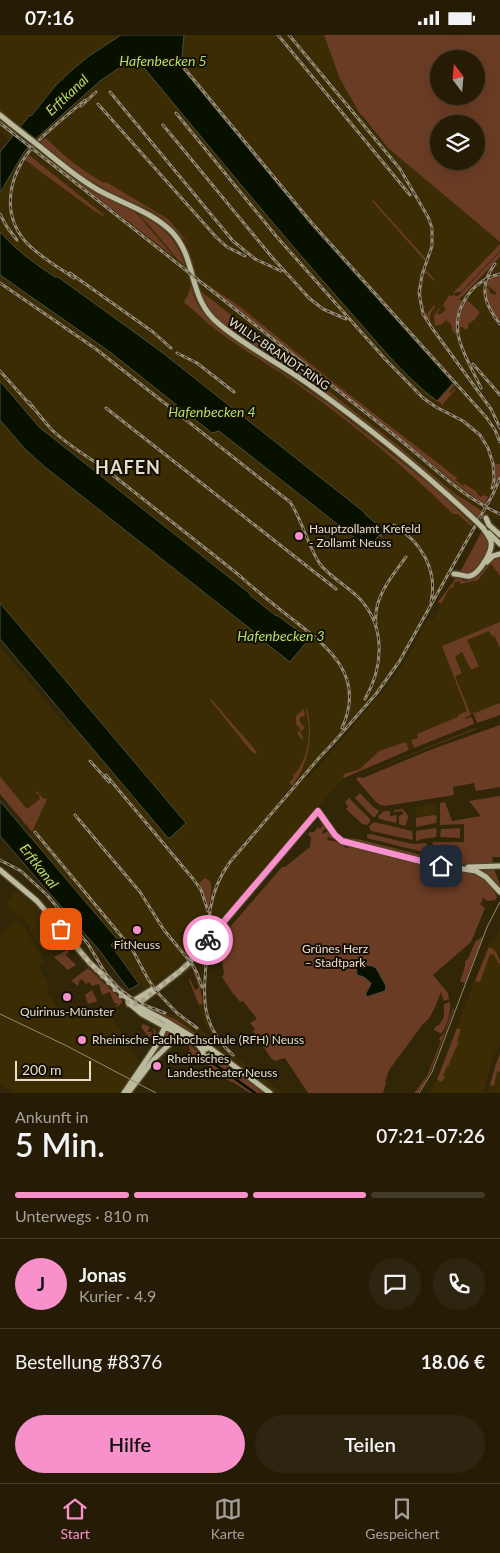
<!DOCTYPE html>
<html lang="de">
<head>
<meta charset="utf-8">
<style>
  body { margin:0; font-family:Lato,sans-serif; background:#2e2510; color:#f1f3f6; height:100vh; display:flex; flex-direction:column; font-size:19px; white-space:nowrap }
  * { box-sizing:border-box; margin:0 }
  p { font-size:16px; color:#a4a19b }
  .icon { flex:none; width:28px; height:28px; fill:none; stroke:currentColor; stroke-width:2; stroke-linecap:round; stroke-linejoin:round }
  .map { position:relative; height:1058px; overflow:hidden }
  .drawer { display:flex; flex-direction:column; background:#261c06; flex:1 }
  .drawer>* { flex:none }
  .needle { width:32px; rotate:344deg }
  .buttons { position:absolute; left:430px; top:15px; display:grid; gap:10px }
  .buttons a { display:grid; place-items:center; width:55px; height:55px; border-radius:50%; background:#261c06; box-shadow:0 5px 20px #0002,0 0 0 1px #423a28; font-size:25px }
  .scale { position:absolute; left:15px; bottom:12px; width:76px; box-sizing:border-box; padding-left:5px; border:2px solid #e6decd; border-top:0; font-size:14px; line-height:18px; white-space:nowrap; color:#e6decd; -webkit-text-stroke:4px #151005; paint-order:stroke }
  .pin { position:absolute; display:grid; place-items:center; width:42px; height:42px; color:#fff; margin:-21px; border-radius:10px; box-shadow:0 2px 8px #0006 }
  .courier { position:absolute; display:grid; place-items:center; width:50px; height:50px; margin:-25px; border:4px solid #f890cb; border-radius:50%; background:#fff; color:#222; box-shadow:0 1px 6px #0007 }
  .summary em { font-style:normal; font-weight:600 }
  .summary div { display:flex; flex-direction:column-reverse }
  .summary { display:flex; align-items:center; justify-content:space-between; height:85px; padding:0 15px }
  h1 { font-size:32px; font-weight:600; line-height:38px }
  .bar { display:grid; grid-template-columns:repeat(4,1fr); gap:8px 5px; align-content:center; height:60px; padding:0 15px }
  .bar i { height:6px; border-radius:4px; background:#423a28 }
  .bar .active { background:#f890cb }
  .bar p { grid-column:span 4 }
  .line { display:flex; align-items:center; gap:12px; padding:0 15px; border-top:1px solid #423a28 }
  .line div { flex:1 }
  .round { display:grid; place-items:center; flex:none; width:52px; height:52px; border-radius:26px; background:#2e2510 }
  .button { display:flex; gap:10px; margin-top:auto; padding:10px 15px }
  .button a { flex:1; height:58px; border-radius:30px; background:#f890cb; color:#111; font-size:20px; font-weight:600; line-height:58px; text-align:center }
  .button a+a { background:#2e2510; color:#f1f3f6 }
  .status { display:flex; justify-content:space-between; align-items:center; height:35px; padding:0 25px; background:#261c06; direction:ltr }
  .status svg { height:14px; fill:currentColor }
  .tabs { display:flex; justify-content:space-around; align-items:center; height:70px; border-top:1px solid #423a28; background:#261c06; font-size:14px; color:#a4a19b }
  .tabs a { display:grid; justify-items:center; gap:2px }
  .tabs .active { color:#f890cb }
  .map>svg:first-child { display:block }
  .built { fill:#3b2c04 }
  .green { fill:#6a3c24; fill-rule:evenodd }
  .water { fill:#081000; stroke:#4b4e3e }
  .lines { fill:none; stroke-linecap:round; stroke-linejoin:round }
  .canal { stroke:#081000; stroke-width:2.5 }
  .major-casing { stroke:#4f4328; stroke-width:8 }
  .major { stroke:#bbba9d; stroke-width:5 }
  .tram { stroke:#948a73; stroke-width:1 }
  .rail-casing { stroke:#948a73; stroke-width:3 }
  .rail { stroke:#151005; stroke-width:1; stroke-dasharray:4; stroke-linecap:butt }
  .major-bridge-casing { stroke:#4f4328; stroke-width:8; stroke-linecap:butt }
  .major-bridge { stroke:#bbba9d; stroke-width:5 }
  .done { stroke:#a79e88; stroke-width:5; stroke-dasharray:0 9 }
  .route { stroke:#f890cb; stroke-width:6 }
  .poi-dot { fill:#f890cb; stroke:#151005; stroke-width:2 }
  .labels { text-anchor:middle; stroke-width:4; stroke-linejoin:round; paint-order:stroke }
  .street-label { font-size:12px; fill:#e6decd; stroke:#151005 }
  .poi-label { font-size:12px; fill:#e6decd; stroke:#151005; text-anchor:start }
  .park-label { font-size:12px; fill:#f3dbd0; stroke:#151005 }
  .water-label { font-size:14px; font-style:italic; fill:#b2dd69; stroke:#151005 }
  .district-label { font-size:18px; font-weight:bold; letter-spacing:1px; fill:#e6decd; stroke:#151005 }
</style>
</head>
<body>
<div class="status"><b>07:16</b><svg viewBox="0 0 49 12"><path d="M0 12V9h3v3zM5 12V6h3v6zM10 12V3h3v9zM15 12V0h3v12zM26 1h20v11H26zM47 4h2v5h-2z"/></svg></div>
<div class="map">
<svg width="500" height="1058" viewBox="0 0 500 1058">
  <rect width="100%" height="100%" fill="#322608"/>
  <path class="built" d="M0 0H121L89 21 56 50 20 92 0 76Z
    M184 0H324L337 36 354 69 388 113 500 207V209L488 220 489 222 455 257 460 265 500 223V475L488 469 487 471 500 477V485L483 478 403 624 379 657 307 741 309 743 390 648 413 614 429 583 431 585 434 583 453 548 460 546 462 549 470 548 485 539 491 529 500 541V587L442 612 461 636 455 622 460 617 463 618 470 635 479 631 466 605 489 596 495 601 500 613V680L477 688 474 680 466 682 464 680 411 705 414 713 409 715 406 707 360 734 350 737 343 742 344 743 339 748 205 903 189 890 178 899 192 916 177 932 145 955 111 910 117 904 30 801 46 764 30 777 0 741V612L68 693 73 690 168 803 186 788 0 568V385L25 414 35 424 253 596V598L290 627 308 604 278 581 275 580 251 561 249 558 39 392 0 346V240L111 317 212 398 219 396 383 501 364 477 159 315 58 242H55L33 227 2 200 0 197V158L24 116 0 97V86L30 109 100 46 135 21 283 201 397 328 429 359 453 348 311 190 180 32Z
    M433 769 437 772V779L416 783V772Z
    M17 856 36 871 63 902 60 904 62 906V908L44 918 29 894 31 892 30 890 27 889 21 881 17 882 12 874 10 876 5 868 13 862 12 860Z
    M15 888H21L25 893 41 919 44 927 38 931 50 953 47 955 58 974 63 973 74 985 86 977 89 981 91 979H99L108 976 139 1027 121 1058H15L0 1050V1038L2 1034 0 1033V899Z
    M500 895V1008L493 1022 483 1058H429L439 1040 487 913 490 907 493 908Z
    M208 910 205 968 210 989 219 1005 231 1018 283 1058H274L177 985 147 973 149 971 175 980 177 979 157 958 159 957 179 977 213 1004 204 987 199 970 203 968 200 950 192 930 193 928 197 934 203 952 206 914Z
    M500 1018V1058L488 1057 495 1029Z"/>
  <path class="green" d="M324 0H500V207L388 113 362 80 360 79 340 44ZM439 24H476V61H439ZM439 89H476V126H439Z
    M46 103C63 121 83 136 104 148L106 147 168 184 191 211 164 184 148 174 114 159 77 138 40 107Z
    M39 117 92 156 133 176 139 181 175 223Z
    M29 120 104 180 103 181 93 175 25 125Z
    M373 165 427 225 426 227 372 166Z
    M138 179C161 189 178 205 185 231L179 226 149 190Z
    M500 209V216L461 257 453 258Z
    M500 217V222L461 263 459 264 462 266 457 282V299L453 297 451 289 446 285 442 289 435 291 434 281 439 273 440 274 437 278 439 280 446 275 443 270 450 259V261H453V259L456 261 459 260Z
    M425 234 435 245 434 246 426 238 423 240 421 268 425 272 423 274 427 279 434 270 435 272C429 278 429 285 432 293 420 274 417 255 425 234Z
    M500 240V283L498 284 489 271 486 256V254L488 253 491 259 497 260 495 256 486 250 490 243Z
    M198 243 239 271 332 346 457 443 456 445 463 451 465 449 477 457V459L481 462 484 460 488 462 485 470 459 451Z
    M191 250C194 268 204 281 218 293L330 370 437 455 473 490 471 491 458 479H453C407 434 357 392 304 354 277 334 246 317 219 297 207 288 196 277 184 267L188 260Z
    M198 254 396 409 454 458 482 476 478 484 443 453 303 343 221 288 205 271Z
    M464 265H467L479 276V279L474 285 468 289V293L465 295 463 292H460L458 298 459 282Z
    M453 349 455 350 449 357 451 358 454 354H456L441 371V368L437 366Z
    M488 409 495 429H500V440L495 454 493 453 494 431Z
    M482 496 488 502 490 512 479 532 471 539H462L460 537Z
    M500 521V541L491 529 478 545 461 549 459 546 453 548 454 552 449 554 441 569 438 567 456 543 466 546 474 544 482 538 490 524Z
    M500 587V613L495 602 491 600 489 596 467 605 479 631 471 635 462 617 455 622 461 636V639L455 641 471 680 465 683V684L472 682 474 689 414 713 411 705 418 703 417 699 458 682V680L467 676 442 611Z
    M211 664 257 717 256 719 252 717 210 665Z
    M500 668V680L477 688 473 677 475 678Z
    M307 673C314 700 309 728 292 751L289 747 294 743 293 741C309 723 312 699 306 675Z
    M304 674 305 681 300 682V687L305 693 300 697 303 702 302 705 297 698 301 695 296 689V681Z
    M500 690V752L476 756 474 748 453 752 454 760 385 771 380 770 376 767 356 744 358 742 363 743 430 715Z
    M476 693V694L362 739Z
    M406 707 409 715 344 743 343 742 344 739 360 734 379 716Z
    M0 741 27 774 40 764 39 762 40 760 36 758 37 756 43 763 47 764 32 797 0 759Z
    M360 758 373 772 379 776 375 782H373L355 763Z
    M500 761V822H492L493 828 458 829 481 831 447 830 448 829 439 828 428 825 433 807H464V789L440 790V768L445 767 452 786 481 781 469 766Z
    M349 763 370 784V787L367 790 362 789 346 774 348 772 345 767Z
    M402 774C410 781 409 782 405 791L399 789V781L403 779 402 776 394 777V775Z
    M384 776H390V781L397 780 396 788 379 784 378 781Z
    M433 780 437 781 436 788 416 792V783Z
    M323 787 327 794H324L322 799 329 796 336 805 328 802 327 805 340 807 347 814 349 812 347 809 474 839C485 844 492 852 497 862L495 865 487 866 484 863H482L483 865 480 869 485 873 471 907 433 940 448 958 449 964 444 966 441 957C437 967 432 983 423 989L389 1035 385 1047 386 1048 383 1058H308L285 1023 275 1026 271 1023 253 996 255 994 250 988 257 984 243 966 240 967 235 960H234L222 942 224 939 221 916 225 902 224 899 282 832H285L310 812 311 802 307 800 310 801 308 799 310 797H314L318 792 320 794 323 791 322 789 320 790Z
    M374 787 412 796 413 805 371 796 369 791Z
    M435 793 437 794 436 802 422 804 417 806 416 805V796Z
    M460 793V803L440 802 441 794Z
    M370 799 412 809 427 808V818L367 803V800Z
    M300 802 299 804 251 861 249 860Z
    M347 803 357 804 426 821V824L344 805 350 806Z
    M494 832C495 840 500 845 500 853L486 839 477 834Z
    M205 843 210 846C213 855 210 864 208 873L199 848Z
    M483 901 465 948 460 946C462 939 466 932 465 926L468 924 475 907Z
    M489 912C496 914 499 922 500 928L499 929 494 920 490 919 480 947 475 946Z
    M67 915 69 917 66 920 76 930 68 935 54 922Z
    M192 930 198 942 203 968 199 970 189 945 190 944 195 955 199 953 192 932 183 939Z
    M88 933 121 964 122 967 120 970 99 979 100 977 114 973 118 969 114 968 110 957 102 960 99 949 92 951 89 947 86 949 82 944 78 947 79 949 77 951 76 949 71 946Z
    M92 955 97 966 88 969 85 960Z
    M450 967C451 977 447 991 441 999L434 995 436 991 439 990 444 982V969Z
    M149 973 177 985 212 1011 148 974Z
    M453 973 454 974 430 1038 418 1058H414L427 1041 441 1006 439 1004 444 998Z
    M143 989 150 992 147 997H151L152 999 155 997 153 996 154 992 157 1000 154 1005 147 1000 141 992Z
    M457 993 461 994 457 1006 459 1007 450 1026 449 1031 448 1030 443 1040 445 1042 442 1047 437 1045Z
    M165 994 176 1001 141 1038Z
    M181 1004 188 1007 190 1010 197 1016 200 1023 197 1024 188 1016H190L189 1011H187L186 1007 182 1005 176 1008Z
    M500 1019V1037L497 1036 494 1051 490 1050 496 1029Z
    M217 1023 264 1058H256L211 1025 210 1026 254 1058H250L234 1048 221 1042 203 1026 206 1024Z"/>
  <path class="water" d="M121 0H184L181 32 311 190 453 348 437 366C402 340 374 303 345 271 273 190 204 105 135 22L100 46 32 107 24 117 0 158V117L29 81 32 80 56 50 72 35 89 21Z
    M0 197C16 215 35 229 55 242H58L159 315 364 477 366 480 384 495 380 499 383 502 379 500 369 514 219 396 212 398 110 317 0 240Z
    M0 346 39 392 249 558 251 561 275 580 278 581 309 604 290 627 253 598V596L45 432 25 414 0 385Z
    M0 568 186 788 170 803H168L0 604Z
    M0 766 117 904 111 910 139 949 129 955 99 915 0 801Z
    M359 929 372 931 376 933 386 951 385 956 366 962V958L370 951 371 948 364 942 357 940 356 931Z"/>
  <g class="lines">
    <path class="canal" d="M210 1026 255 1058"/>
    <g class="major-casing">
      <path id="major" d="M0 80 11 89
        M39 111C59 127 78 144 100 156 124 169 152 177 172 197 198 225 187 263 219 289 245 311 279 328 307 348 366 390 423 436 476 486
        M486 483 489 490 500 500
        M489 498 500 509
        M487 527 493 521 500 519
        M454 539C460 539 465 542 470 541 479 539 493 516 491 507 490 502 486 498 483 493
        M468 832 500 831
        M0 835 37 866 90 928 126 962 145 975 166 986 210 1013 270 1058
        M130 968 153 954
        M129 969 139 968 179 937 189 928 318 776 335 800 342 806 436 830 476 836 486 842 500 857
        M130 969 142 979 206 1014
        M199 1011 203 1016V1023L210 1021 218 1022
        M124 1058 158 1008 165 991
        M128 1058 154 1024 180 999"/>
    </g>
    <use href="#major" class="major"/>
    <path class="tram" d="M0 979 67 1011 156 1058
      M419 1058 432 1037 487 892 500 867"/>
    <g class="rail-casing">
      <path id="rail" d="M278 0 410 160
        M289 0 400 134 428 182 432 193V211L422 240 419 258 423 279 432 293 491 374 500 393
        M185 34 311 187 486 382 495 395 500 407
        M110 57 233 206 255 224 281 236
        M98 69 216 202 227 212 245 221
        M81 71 96 57
        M176 78 276 201 385 324 423 363 436 372 463 386 480 400 488 413 493 429 494 445 492 453
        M0 88 399 404C431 430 462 462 500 479
        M163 90 271 221 309 263 323 274 346 284
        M0 179 7 192 17 205
        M495 229C478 251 484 269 500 289
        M70 238 153 297 171 313
        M74 243C58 232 38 221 25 206 1 178 9 141 31 114 46 96 67 81 85 65
        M0 248 96 314 290 467C303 486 307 510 320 529 330 542 346 550 358 562 386 590 384 631 365 664
        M177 318 197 328 234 357
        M473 329 500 360
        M0 336 33 373
        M481 353C474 338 465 323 460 307 450 277 470 246 500 239
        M29 367C36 376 44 386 52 395 68 410 86 421 104 433L239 540C257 557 277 572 296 587 332 615 365 643 342 693
        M106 373 336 554
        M394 490C421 507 438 534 431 567
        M376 588C373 563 392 541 406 522
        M90 726 109 747
        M106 740 194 845 201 855 208 876
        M75 780 140 857 164 895 192 929 197 938 202 952
        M35 797 132 914 148 944 157 957 177 978 197 993
        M0 825 21 836 47 860 88 909 106 939 119 954 139 968 165 978
        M233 1020C202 992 203 967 206 929 208 911 209 893 210 875 213 857 219 842 230 827L319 723 334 707 376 659 399 627 493 459 500 443"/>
    </g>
    <use href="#rail" class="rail"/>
    <g class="major-bridge-casing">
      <path id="major-bridge" d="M11 89 39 111
        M476 486 483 493"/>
    </g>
    <use href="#major-bridge" class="major-bridge"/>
  </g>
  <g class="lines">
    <path class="done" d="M61 894 90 928 124 964 131 970 139 968 181 936 208 905"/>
    <path class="route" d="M208 905 318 776 335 800 342 806 441 831"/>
  </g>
  <g class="poi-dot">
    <circle cx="299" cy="501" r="5"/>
    <circle cx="137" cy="895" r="5"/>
    <circle cx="67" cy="962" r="5"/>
    <circle cx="82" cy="1005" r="5"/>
    <circle cx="157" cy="1031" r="5"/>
  </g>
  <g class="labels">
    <g class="street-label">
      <text transform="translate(279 319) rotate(34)" y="4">WILLY-BRANDT-RING</text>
    </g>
    <g class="poi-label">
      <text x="309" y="498">Hauptzollamt Krefeld<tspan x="309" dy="14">- Zollamt Neuss</tspan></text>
      <text x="137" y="914" text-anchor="middle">FitNeuss</text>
      <text x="67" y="981" text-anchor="middle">Quirinus-Münster</text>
      <text x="92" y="1009">Rheinische Fachhochschule (RFH) Neuss</text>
      <text x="167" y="1028">Rheinisches<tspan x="167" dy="14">Landestheater Neuss</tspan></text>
    </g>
    <g class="park-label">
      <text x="335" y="918">Grünes Herz<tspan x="335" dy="14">– Stadtpark</tspan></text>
    </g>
    <g class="water-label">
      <text x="163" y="31">Hafenbecken 5</text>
      <text transform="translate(67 60) rotate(-43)" y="5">Erftkanal</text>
      <text x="212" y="382">Hafenbecken 4</text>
      <text x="281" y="606">Hafenbecken 3</text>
      <text transform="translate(39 831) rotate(52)" y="5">Erftkanal</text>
    </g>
    <g class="district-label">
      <text x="128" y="439">HAFEN</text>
    </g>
  </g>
</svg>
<div class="buttons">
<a><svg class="needle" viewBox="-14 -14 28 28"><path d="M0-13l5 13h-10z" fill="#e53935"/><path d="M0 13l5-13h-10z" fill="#a4a19b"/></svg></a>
<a><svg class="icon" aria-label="layers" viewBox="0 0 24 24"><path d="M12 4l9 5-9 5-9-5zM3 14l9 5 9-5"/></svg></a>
</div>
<div class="scale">200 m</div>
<div class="pin" style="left:61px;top:894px;background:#ea580c"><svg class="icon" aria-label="bag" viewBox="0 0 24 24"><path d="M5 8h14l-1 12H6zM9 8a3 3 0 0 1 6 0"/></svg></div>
<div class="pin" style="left:441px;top:831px;background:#1f2937"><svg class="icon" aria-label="home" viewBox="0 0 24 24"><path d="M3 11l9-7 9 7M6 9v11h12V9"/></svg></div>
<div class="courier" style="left:208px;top:905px"><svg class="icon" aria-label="bike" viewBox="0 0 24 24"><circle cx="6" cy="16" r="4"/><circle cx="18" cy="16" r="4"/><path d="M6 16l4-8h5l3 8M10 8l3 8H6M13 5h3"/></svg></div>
</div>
<section class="drawer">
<div class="summary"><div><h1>5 Min.</h1><p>Ankunft in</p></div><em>07:21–07:26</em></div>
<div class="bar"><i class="active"></i><i class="active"></i><i class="active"></i><i></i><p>Unterwegs · 810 m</p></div>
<div class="line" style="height:90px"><b class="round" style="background:#f890cb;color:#111">J</b><div><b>Jonas</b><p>Kurier · 4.9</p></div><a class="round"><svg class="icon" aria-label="chat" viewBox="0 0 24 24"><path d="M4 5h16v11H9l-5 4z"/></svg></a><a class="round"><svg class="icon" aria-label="phone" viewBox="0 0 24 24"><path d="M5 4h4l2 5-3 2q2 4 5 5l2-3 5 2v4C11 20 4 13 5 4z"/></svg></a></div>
<div class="line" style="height:65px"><div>Bestellung #8376</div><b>18.06 €</b></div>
<div class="button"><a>Hilfe</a><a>Teilen</a></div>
</section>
<nav class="tabs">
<a class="active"><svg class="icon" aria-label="home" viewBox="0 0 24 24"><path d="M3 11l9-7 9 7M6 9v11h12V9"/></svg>Start</a>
<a><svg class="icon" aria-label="map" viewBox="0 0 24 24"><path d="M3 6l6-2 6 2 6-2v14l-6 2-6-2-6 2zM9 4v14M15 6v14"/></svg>Karte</a>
<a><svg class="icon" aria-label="saved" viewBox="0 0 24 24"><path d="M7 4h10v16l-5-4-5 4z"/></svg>Gespeichert</a>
</nav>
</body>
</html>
